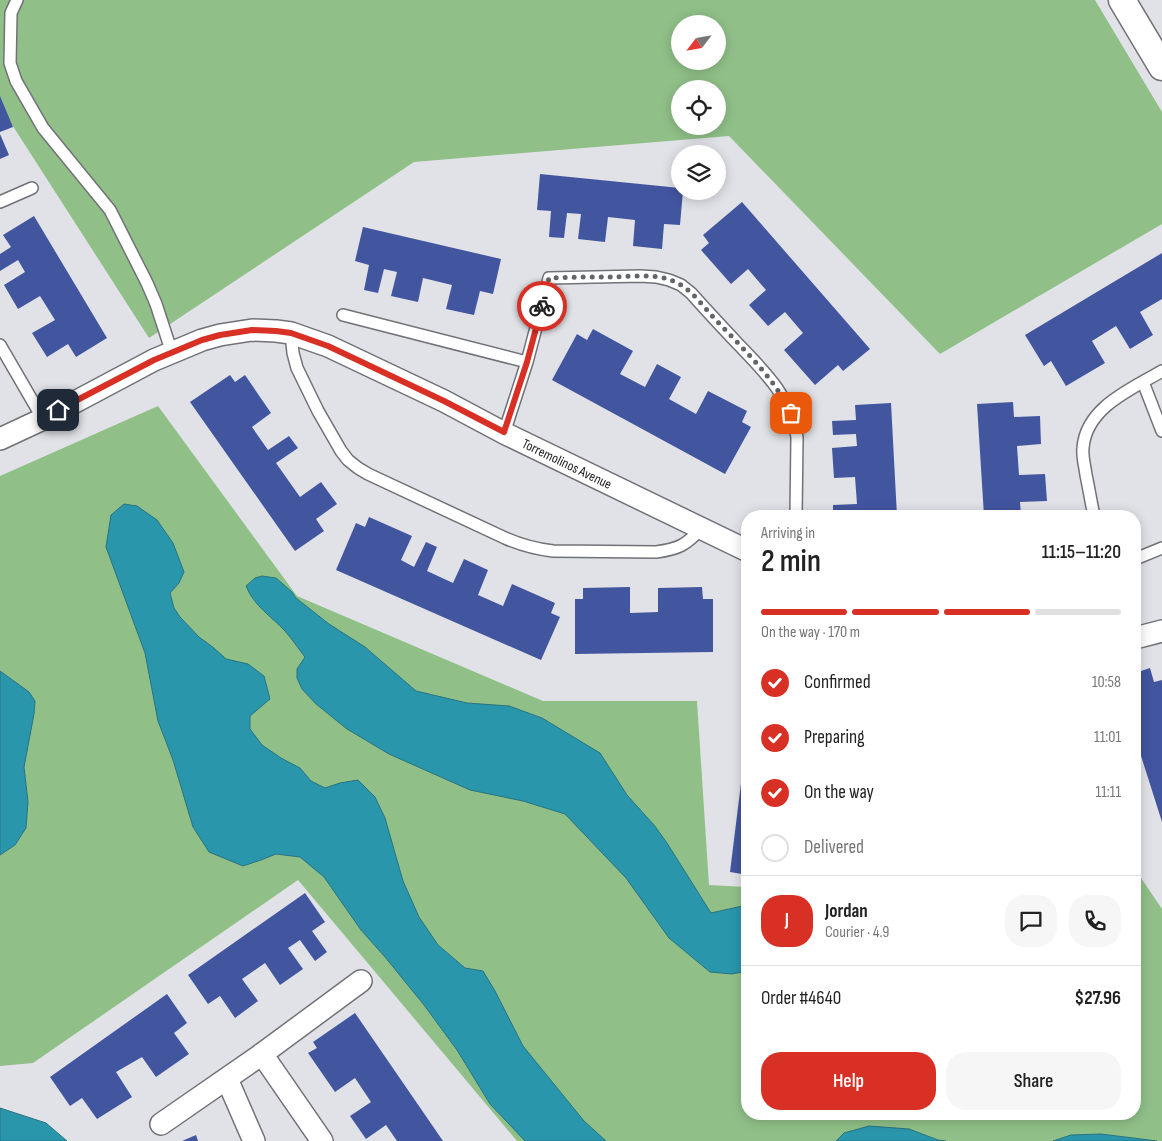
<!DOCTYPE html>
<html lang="en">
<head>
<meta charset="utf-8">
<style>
  body { margin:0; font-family:"Sofia Sans Condensed",sans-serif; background:#f6f6f6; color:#222; height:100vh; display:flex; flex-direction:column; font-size:19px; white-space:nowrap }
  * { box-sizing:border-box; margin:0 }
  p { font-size:16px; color:#767676 }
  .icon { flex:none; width:28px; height:28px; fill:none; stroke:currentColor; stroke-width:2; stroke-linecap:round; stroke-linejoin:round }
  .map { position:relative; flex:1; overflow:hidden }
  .panel { position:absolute; left:741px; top:510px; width:400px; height:610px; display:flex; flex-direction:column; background:#fff; border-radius:20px; box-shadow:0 2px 12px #0003 }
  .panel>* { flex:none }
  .needle { width:32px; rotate:239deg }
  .buttons { position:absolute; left:671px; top:15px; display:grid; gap:10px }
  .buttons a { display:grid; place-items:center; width:55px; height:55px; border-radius:50%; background:#fff; box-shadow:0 2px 12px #0003; font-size:25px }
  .pin { position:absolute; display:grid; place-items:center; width:42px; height:42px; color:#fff; margin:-21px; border-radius:10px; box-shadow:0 2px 8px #0006 }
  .courier { position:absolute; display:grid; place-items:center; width:50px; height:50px; margin:-25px; border:4px solid #d93025; border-radius:50%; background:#fff; color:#222; box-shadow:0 1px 6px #0007 }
  .head em { font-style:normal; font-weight:600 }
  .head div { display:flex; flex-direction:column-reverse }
  .head { display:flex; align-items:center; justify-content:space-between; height:85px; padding:0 20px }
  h1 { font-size:32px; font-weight:600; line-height:38px }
  .bar { display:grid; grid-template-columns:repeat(4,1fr); gap:8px 5px; align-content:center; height:60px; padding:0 20px }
  .bar i { height:6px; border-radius:4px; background:#e0e0e0 }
  .bar .on { background:#d93025 }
  .bar p { grid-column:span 4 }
  .line { display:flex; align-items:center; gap:12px; padding:0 20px; border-top:1px solid #e0e0e0 }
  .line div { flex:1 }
  .round { display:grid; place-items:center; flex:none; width:52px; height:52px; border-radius:20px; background:#f6f6f6 }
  ol { padding:0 20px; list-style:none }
  li { display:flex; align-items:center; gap:15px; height:55px }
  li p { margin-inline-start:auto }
  li .icon { padding:5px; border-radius:50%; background:#d93025; color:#fff; stroke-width:4 }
  li:last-child { color:#767676 }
  li i { width:28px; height:28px; border:2px solid #e0e0e0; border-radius:50% }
  .cta { display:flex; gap:10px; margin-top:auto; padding:10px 20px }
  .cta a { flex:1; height:58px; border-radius:20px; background:#d93025; color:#fff; font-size:20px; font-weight:600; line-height:58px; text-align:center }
  .cta a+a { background:#f6f6f6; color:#222 }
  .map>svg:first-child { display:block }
  .green { fill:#90c088; fill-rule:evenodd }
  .water { fill:#2a96ab; stroke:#277382 }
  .building { fill:#42559f }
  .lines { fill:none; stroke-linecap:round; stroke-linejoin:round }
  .service-casing { stroke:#717277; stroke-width:14 }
  .minor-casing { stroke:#717277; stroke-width:24 }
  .tertiary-casing { stroke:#717277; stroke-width:29 }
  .service { stroke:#fff; stroke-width:11 }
  .minor { stroke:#fff; stroke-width:21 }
  .tertiary { stroke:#fff; stroke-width:26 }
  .done { stroke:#636568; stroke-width:5; stroke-dasharray:0 9 }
  .route { stroke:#d93025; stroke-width:6 }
  .labels { text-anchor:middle; stroke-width:5; stroke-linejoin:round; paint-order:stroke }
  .street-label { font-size:14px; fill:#202123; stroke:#fff }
</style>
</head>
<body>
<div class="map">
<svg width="1162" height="1141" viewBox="0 0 1162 1141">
  <rect width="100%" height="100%" fill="#e0e2e7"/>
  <path class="green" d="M0 0H1095L1162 112V224L940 354 729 136 414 162 149 338 0 106ZM680 24H718V61H680ZM680 89H718V126H680Z
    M158 406 297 596 543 701H697L709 885 747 887 748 1114H1135V869L1162 909V1141H517L298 880 33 1063 0 1066V476Z"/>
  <path class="water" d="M124 504 137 506 157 520 173 543 184 572 179 583 170 593 174 608 180 617 199 637 214 648 226 659 248 664 264 676 270 699 250 716V729L262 745 281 758 300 768 311 781 325 788 340 783 358 780 375 797 385 818 403 881 419 917 438 945 465 968 483 971 495 991 523 1046 584 1121 606 1141H525L490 1104 457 1050 424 1005 385 957 361 930 324 877 300 857 276 854 261 860 243 866 209 852 193 827 173 760 158 721 145 653 106 547 111 515Z
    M262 576 276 578 292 592 296 598 329 624 365 647 416 691 467 703 509 706 542 718 600 753 627 795 654 825 667 843 711 913 747 905V971L732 974 710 972 669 938 626 878 565 814 523 801 470 790 389 754 347 729 316 704 302 689 297 678V669L305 657C298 648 292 639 285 631 271 616 254 606 246 586L255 578Z
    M0 671 29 692 35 701 34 714 24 767 28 802 26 828 15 845 0 855Z
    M0 1108 46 1123 67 1141H0Z
    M869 1126 909 1129 938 1140 946 1141H836L844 1133Z
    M1101 1134 1157 1141H1053L1071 1135Z"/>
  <path class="building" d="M0 96 13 127 0 132Z
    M0 134 9 155 0 159Z
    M540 174 680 188V191H683L680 225 664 224 662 249 633 246 635 220 608 217 605 242 578 239 581 214 567 213 564 238 549 237 551 211 537 210Z
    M742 202 870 349 843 371 838 365 815 385 784 350 803 333 785 312 768 326 749 305 766 290 748 269 731 284 701 250 709 243 703 235Z
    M34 216 107 338 76 357 68 344 47 357 32 333 55 320 40 296 18 309 4 285 25 272 18 260 0 271V254L11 247 3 235Z
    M363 227 501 259 493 294 480 291 474 315 446 309 452 285 423 278 418 302 391 296 397 272 384 269 378 293 364 290 369 265 355 261Z
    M1162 253V299L1140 312 1153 335 1130 349 1116 326 1092 341 1105 363 1066 386 1051 361 1044 366 1025 335Z
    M593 329 633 351 620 374 645 387 657 364 681 377 669 399 696 414 708 391 747 411 742 422 751 427 725 474 552 380 577 334 587 340Z
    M230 375 235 382 245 375 271 413 252 427 268 450 289 436 298 448 276 463 300 497 321 482 337 504 316 519 324 531 295 551 190 402Z
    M1013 402 1014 417 1040 416 1041 444 1017 446 1019 475 1045 474 1047 501 1020 502 1021 516H984L977 404Z
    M891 403 897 516H833V505L857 504 855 477 834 478 832 448 857 446 856 434 833 435 832 421 856 420 855 405Z
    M369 517 412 536 401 560 414 567 426 542 437 547 427 571 453 583 464 559 488 570 478 595 503 606 512 584 555 603 551 613 560 617 541 660 336 570 356 523 365 527Z
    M630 587V613L658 612V588L702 587 703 599H713V652L575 654V599H583V588Z
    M1150 668 1154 682 1162 680V822L1135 737V673Z
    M746 724H748V737L745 736Z
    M744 759H748V875L730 872Z
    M305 893 325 922 312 931 327 952 315 961 300 940 288 948 303 969 280 985 265 963 242 979 258 1001 235 1018 220 996 208 1004 188 975Z
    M167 994 187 1023 174 1033 189 1054 156 1077 142 1057 116 1072 132 1097 97 1119 82 1098 70 1106 50 1077Z
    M355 1013 443 1141H397L386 1125 366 1139 350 1116 371 1102 355 1078 335 1092 308 1053 317 1048 313 1042Z
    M196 1135 198 1141H182Z"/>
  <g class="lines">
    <g class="service-casing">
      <path id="service" d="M17 0 11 13 10 63 16 81 43 128 110 210 147 283 156 304 172 353
        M0 202 32 188
        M343 315 527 362
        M291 333 293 353 297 368 318 411 341 451 348 460 358 468 368 474 505 538C521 545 536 549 553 551L656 552C679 549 686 545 702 528
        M0 345 43 419
        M1143 382 1162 431
        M504 433 527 362 549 278 640 276 656 277 669 280 681 285 691 293C706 310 722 327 738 344 765 372 791 397 797 437L796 516
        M1094 516C1091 502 1089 489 1086 475 1085 466 1082 457 1083 448 1086 407 1132 389 1162 371
        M1135 559 1162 548"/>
    </g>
    <g class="minor-casing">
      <g id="minor">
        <path id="s1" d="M0 439 43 419 154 360 202 340 220 335 252 330 276 331 291 333 328 346 444 401 504 433 748 551"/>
        <path d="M1135 638 1162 631"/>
        <path d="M262 1054 322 1141"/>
        <path d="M227 1079 254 1141"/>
        <path d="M161 1124 262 1054 361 981"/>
      </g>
    </g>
    <g class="tertiary-casing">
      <path id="tertiary" d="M1122 0 1162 67"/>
    </g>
    <use href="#service" class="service"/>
    <use href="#minor" class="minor"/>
    <use href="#tertiary" class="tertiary"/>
  </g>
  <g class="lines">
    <path class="done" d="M542 306 549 278C571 277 593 277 614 277 633 276 654 274 671 280 690 287 701 304 714 318 742 348 773 376 791 413"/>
    <path class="route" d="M58 410 154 360 202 340 220 335 252 330 276 331 291 333 328 346 444 401 504 432 527 362 542 306"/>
  </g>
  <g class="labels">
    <g class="street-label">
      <text dy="5" stroke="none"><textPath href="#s1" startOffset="621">Torremolinos Avenue</textPath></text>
    </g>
  </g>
</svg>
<div class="buttons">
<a><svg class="needle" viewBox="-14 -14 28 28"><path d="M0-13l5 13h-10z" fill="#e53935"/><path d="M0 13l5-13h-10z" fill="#767676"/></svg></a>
<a><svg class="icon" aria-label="locate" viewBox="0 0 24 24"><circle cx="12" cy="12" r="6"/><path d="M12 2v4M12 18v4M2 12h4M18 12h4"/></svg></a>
<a><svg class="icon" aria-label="layers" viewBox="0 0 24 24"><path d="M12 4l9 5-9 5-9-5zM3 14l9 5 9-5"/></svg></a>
</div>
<div class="pin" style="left:791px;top:413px;background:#ea580c"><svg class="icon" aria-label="bag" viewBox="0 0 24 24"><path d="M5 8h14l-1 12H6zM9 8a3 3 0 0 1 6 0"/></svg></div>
<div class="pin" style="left:58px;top:410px;background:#1f2937"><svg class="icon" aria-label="home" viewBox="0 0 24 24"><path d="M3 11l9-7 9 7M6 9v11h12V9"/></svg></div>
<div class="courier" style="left:542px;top:306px"><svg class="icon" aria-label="bike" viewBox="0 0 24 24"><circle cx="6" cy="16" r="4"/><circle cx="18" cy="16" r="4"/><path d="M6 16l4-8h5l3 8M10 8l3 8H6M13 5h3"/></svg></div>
<section class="panel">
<div class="head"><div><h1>2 min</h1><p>Arriving in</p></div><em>11:15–11:20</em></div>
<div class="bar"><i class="on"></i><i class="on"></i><i class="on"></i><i></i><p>On the way · 170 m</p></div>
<ol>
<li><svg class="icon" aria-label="check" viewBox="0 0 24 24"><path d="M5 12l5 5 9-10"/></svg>Confirmed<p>10:58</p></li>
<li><svg class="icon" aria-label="check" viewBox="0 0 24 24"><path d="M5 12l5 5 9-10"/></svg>Preparing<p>11:01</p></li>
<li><svg class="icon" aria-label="check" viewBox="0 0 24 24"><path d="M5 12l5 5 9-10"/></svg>On the way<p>11:11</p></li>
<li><i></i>Delivered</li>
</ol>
<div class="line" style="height:90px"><b class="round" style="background:#d93025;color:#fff">J</b><div><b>Jordan</b><p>Courier · 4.9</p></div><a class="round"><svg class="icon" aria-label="chat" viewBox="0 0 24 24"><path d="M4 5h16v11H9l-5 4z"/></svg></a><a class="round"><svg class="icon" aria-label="phone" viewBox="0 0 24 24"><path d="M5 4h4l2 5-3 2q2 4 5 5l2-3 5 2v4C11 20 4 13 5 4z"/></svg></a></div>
<div class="line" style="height:65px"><div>Order #4640</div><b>$27.96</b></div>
<div class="cta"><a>Help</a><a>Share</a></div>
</section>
</div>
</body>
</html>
